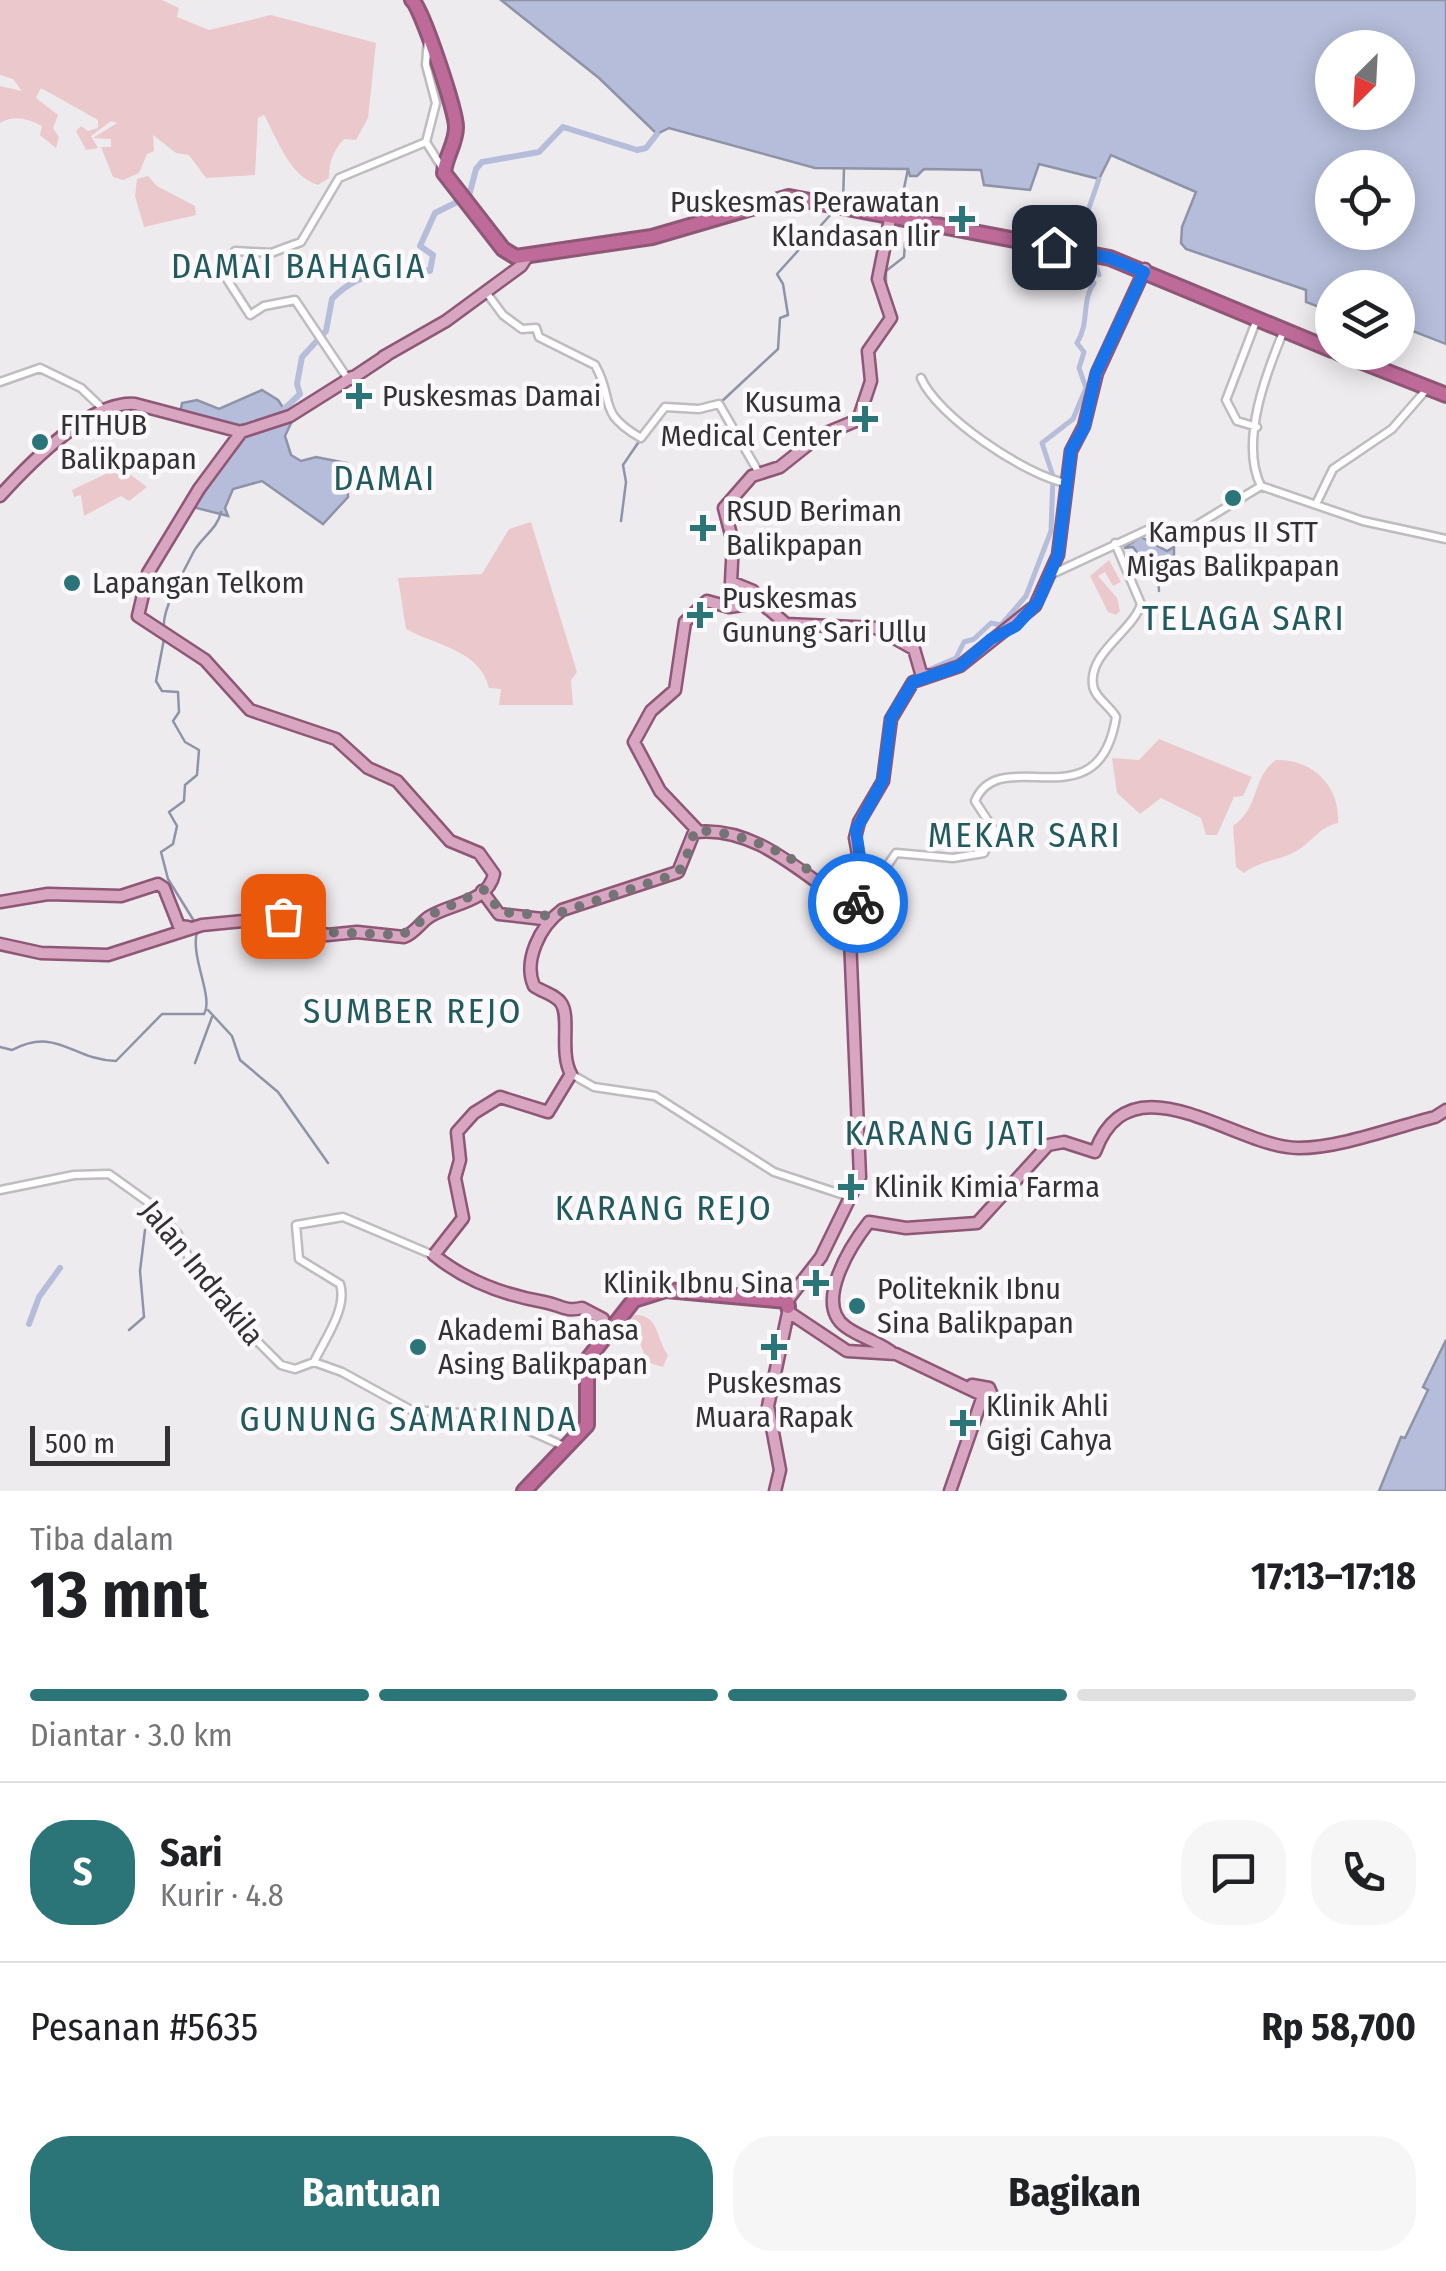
<!DOCTYPE html>
<html lang="id">
<head>
<meta charset="utf-8">
<style>
  body { margin:0; font-family:"Fira Sans Condensed",sans-serif; background:#f6f6f6; color:#202124; height:100vh; display:flex; flex-direction:column; font-size:38px; white-space:nowrap }
  * { box-sizing:border-box; margin:0 }
  p { font-size:32px; color:#757577 }
  .icon { flex:none; width:55px; height:55px; fill:none; stroke:currentColor; stroke-width:2; stroke-linecap:round; stroke-linejoin:round }
  .map { position:relative; height:1491px; overflow:hidden }
  .panel { display:flex; flex-direction:column; background:#fff; flex:1 }
  .panel>* { flex:none }
  .needle { width:65px; rotate:204deg }
  .fabs { position:absolute; left:1315px; top:30px; display:grid; gap:20px }
  .fabs a { display:grid; place-items:center; width:100px; height:100px; border-radius:50%; background:#fff; box-shadow:0 5px 25px #0003; font-size:50px }
  .scale { position:absolute; left:30px; bottom:25px; width:140px; box-sizing:border-box; padding-left:10px; border:5px solid #333233; border-top:0; font-size:28px; line-height:35px; white-space:nowrap; color:#333233; -webkit-text-stroke:8px #fcf9fc; paint-order:stroke }
  .pin { position:absolute; display:grid; place-items:center; width:85px; height:85px; color:#fff; margin:-42px; border-radius:20px; box-shadow:0 5px 15px #0006 }
  .courier { position:absolute; display:grid; place-items:center; width:100px; height:100px; margin:-50px; border:8px solid #1a73e8; border-radius:50%; background:#fff; color:#222; box-shadow:0 2px 12px #0007 }
  .summary em { font-style:normal; font-weight:700 }
  .summary div { display:flex; flex-direction:column-reverse }
  .summary { display:flex; align-items:center; justify-content:space-between; height:170px; padding:0 30px }
  h1 { font-size:65px; font-weight:700; line-height:75px }
  .bar { display:grid; grid-template-columns:repeat(4,1fr); gap:15px 10px; align-content:center; height:120px; padding:0 30px }
  .bar i { height:12px; border-radius:8px; background:#e0e0e0 }
  .bar .current { background:#2b7578 }
  .bar p { grid-column:span 4 }
  .line { display:flex; align-items:center; gap:25px; padding:0 30px; border-top:2px solid #e0e0e0 }
  .line div { flex:1 }
  .round { display:grid; place-items:center; flex:none; width:105px; height:105px; border-radius:40px; background:#f6f6f6 }
  .button { display:flex; gap:20px; margin-top:auto; padding:20px 30px }
  .button a { flex:1; height:115px; border-radius:40px; background:#2b7578; color:#fff; font-size:40px; font-weight:700; line-height:115px; text-align:center }
  .button a+a { background:#f6f6f6; color:#202124 }
  .map>svg:first-child { display:block }
  .green { fill:#ebc8cc }
  .water { fill:#b5bdda; stroke:#8e93a8; stroke-width:2.5; fill-rule:evenodd }
  .lines { fill:none; stroke-linecap:round; stroke-linejoin:round }
  .stream { stroke:#8e93a8; stroke-width:2.5 }
  .canal { stroke:#b5bdda; stroke-width:5 }
  .river { stroke:#b5bdda; stroke-width:6 }
  .minor-casing { stroke:#bfbcbf; stroke-width:11 }
  .major-casing { stroke:#8e5776; stroke-width:15 }
  .highway-casing { stroke:#8e5776; stroke-width:18 }
  .minor { stroke:#fff; stroke-width:6 }
  .major { stroke:#d9a6c2; stroke-width:10 }
  .highway { stroke:#bf6b9a; stroke-width:12 }
  .done { stroke:#747375; stroke-width:10; stroke-dasharray:0 18 }
  .route { stroke:#1a73e8; stroke-width:12 }
  .poi-dot { fill:#2b7578; stroke:#fcf9fc; stroke-width:4 }
  .labels { text-anchor:middle; stroke-width:9; stroke-linejoin:round; paint-order:stroke }
  .poi-label { font-size:30px; fill:#333233; stroke:#fcf9fc; text-anchor:start }
  .street-label { font-size:30px; fill:#333233; stroke:#fcf9fc }
  .quarter-label { font-size:35px; letter-spacing:2.5px; fill:#215b5e; stroke:#fcf9fc }
</style>
</head>
<body>
<div class="map">
<svg width="1446" height="1491" viewBox="0 0 1446 1491">
  <rect width="100%" height="100%" fill="#eeebef"/>
  <path class="green" d="M0 0H162L179 8 177 17 209 30 271 15 376 43 368 118 356 140 344 139C333 151 329 162 329 178L318 185C289 176 277 138 264 115L258 118 255 175 206 178 189 155 176 153 153 135 154 151 147 154 139 173 123 180 113 177 101 147H111V139L93 138 117 123 111 121 91 136 98 148 86 150 76 131 81 126 88 131 98 128V120L41 88 36 98 58 115 53 128 59 137 56 148 40 135 42 126C29 119 13 114 0 123V86L22 91 13 79 0 75Z
    M148 176 157 186 195 206 196 215 144 227 135 196 137 179Z
    M120 467 147 487 129 501 121 496 84 516 81 495 74 497 72 490Z
    M531 522 577 672 571 680 573 705H499L501 689 489 688C480 650 437 646 406 629L398 578 482 574 509 529Z
    M1109 560 1121 582 1113 586 1105 572 1098 576 1117 598 1120 611 1116 615 1108 612 1090 576Z
    M1159 739 1252 777 1243 796 1234 797 1217 835H1206L1201 818 1161 798 1140 814 1117 793 1112 758 1139 760Z
    M1276 760C1313 759 1340 786 1338 823 1319 827 1313 841 1298 850 1280 861 1260 860 1244 873L1236 867 1233 826C1261 806 1251 778 1276 760Z
    M634 1315C660 1314 656 1340 668 1355L663 1367 647 1362 639 1340 626 1338 624 1325Z"/>
  <path class="water" d="M501 0H1446V344L1413 331 1410 336 1398 332V288H1332V312L1306 302V290L1186 249 1181 243 1182 227 1196 192 1111 155 1099 179 1039 164 1030 190 984 185 981 170 924 169 917 176H910L908 169 815 168 669 128 657 134 599 78ZM1332 48H1398V112H1332ZM1332 168H1398V232H1332Z
    M262 390 278 400 292 421 285 436 291 455 301 461 316 457 347 463 348 497 323 524 262 481 233 489 225 508 228 516 185 505 236 435 179 419 182 403 197 400 219 409Z
    M1141 537 1167 551 1174 547V569L1157 574 1162 569 1158 564 1144 562 1133 547 1124 548Z
    M1446 1340V1491H1379L1401 1437 1405 1438 1428 1390 1423 1387Z"/>
  <g class="lines">
    <path class="stream" d="M908 169 902 198 916 203 915 218
      M843 201 844 169
      M886 290V271L904 257 905 243 916 234V226
      M720 403 778 349 780 318 788 315 783 284 777 274 833 212
      M621 521 626 482 623 465 640 440
      M1158 573 1159 591
      M164 626C162 609 186 567 194 551 202 537 218 528 221 512
      M164 639 156 681 162 691 178 692 179 712 173 721 185 742 199 750 197 775 185 785 184 801 169 812 177 826 173 844 161 852 168 879 194 921
      M208 1010 232 1036 240 1060 278 1092 328 1163
      M0 1047 12 1050C57 1026 72 1060 116 1061L162 1014H204C214 997 190 957 197 932
      M195 1063 212 1017
      M129 1330 144 1317 140 1271 145 1230"/>
    <path class="canal" d="M1099 275 1096 266 1077 262 1074 251 1099 179
      M926 671 956 658 964 642 974 639 991 623 1001 625 1026 596 1051 531 1053 476 1042 443 1073 419 1086 388 1079 368 1084 352 1077 343C1090 322 1081 301 1094 283"/>
    <path class="river" d="M281 412 300 394 297 384 302 357 326 331 332 299C356 273 396 265 430 271L433 255 420 246 435 213 469 196 476 169 482 162 539 152 563 127 637 150 646 148 657 134
      M29 1324 39 1297 60 1268"/>
    <g class="minor-casing">
      <path id="minor" d="M428 39 426 65 436 103 426 142 443 169
        M486 292 503 315 522 329 536 328 539 337 595 365C616 402 595 411 641 438L665 407 699 409 719 404 759 473
        M921 378C937 416 1025 475 1066 483
        M348 379 295 300 264 306 250 315 223 273 235 251 271 253 301 242 339 178 426 142
        M0 382 40 368 81 388 102 408
        M1257 427 1237 421 1226 400 1257 319
        M1261 486 1363 521 1446 539
        M1261 486C1239 442 1267 371 1284 330
        M1316 504 1333 469 1392 429 1426 390
        M1050 575 1147 530 1187 531 1261 486
        M866 878 887 866 896 853 953 858 984 853 994 830 975 801C1000 741 1099 826 1116 717 1110 706 1094 697 1093 685 1088 653 1133 631 1141 604L1115 543
        M571 1074 594 1087 655 1096 774 1172 850 1197
        M0 1190 74 1175 109 1174 148 1202 178 1234 192 1265 222 1306 281 1365 295 1369 314 1362 342 1372 411 1410 494 1415 566 1447
        M314 1362C324 1340 348 1308 340 1284L299 1259 296 1225 343 1217 433 1255"/>
    </g>
    <g class="major-casing">
      <path id="major" d="M383 357 446 321 521 266 528 255
        M351 379 387 355
        M0 496C28 465 91 400 135 404L241 432 290 416 352 377
        M763 604 786 624 876 628 914 649 921 673 928 676
        M768 609 753 591 731 582 733 542 724 508 752 476 780 467 819 436 858 420 871 381 868 351 891 318 878 279 891 214
        M698 831 660 791 634 742 651 711 675 690 685 622 707 601 729 607 763 602
        M695 832C759 825 806 879 856 909
        M482 891 499 914 551 920
        M0 902 48 894 121 896 158 884 164 888 179 926 188 927
        M0 944 41 953 108 955 202 925 273 918 327 935 357 932 404 937C415 933 420 923 429 917 451 903 488 903 494 874L479 853 450 841 397 781 368 768 336 739 250 710 205 660 138 616 148 573 199 489 242 431
        M869 1222 906 1228 977 1223 1048 1145 1064 1142 1095 1152C1131 1053 1237 1149 1299 1148 1340 1148 1395 1127 1435 1117L1446 1110
        M869 1222C851 1245 813 1304 846 1327 861 1338 880 1342 894 1354
        M787 1301 821 1257 860 1177 850 938 864 887 855 838 859 822 883 781 891 719 913 682 960 666 1035 606 1058 555 1071 451 1084 426 1097 373 1145 269
        M790 1313 847 1351 896 1354 982 1395
        M603 1319 582 1308C564 1312 561 1305 544 1302 504 1295 467 1282 434 1255L463 1218 455 1178 460 1160 457 1132 474 1113 500 1097 548 1112 571 1074C559 1052 571 1017 561 1003 556 995 542 992 534 986 523 961 540 926 562 910L678 872 695 830
        M972 1385 989 1388 992 1395 984 1397 982 1390
        M775 1491 780 1470 768 1406 788 1313
        M950 1491 983 1396"/>
    </g>
    <g class="highway-casing">
      <path id="highway" d="M412 0C422 8 456 111 456 127 456 144 445 157 444 173L503 249 516 257 652 237 789 197 1110 258 1332 350
        M1337 352 1446 395
        M524 1491 587 1425V1360L634 1300 666 1290 787 1301 788 1307"/>
    </g>
    <use href="#minor" class="minor"/>
    <use href="#major" class="major"/>
    <use href="#highway" class="highway"/>
  </g>
  <g class="lines">
    <path class="done" d="M283 916 323 932 402 935 428 916 484 890 501 912 550 916 676 874 684 865 695 830C735 832 774 846 807 869 823 880 837 905 858 903"/>
    <path class="route" d="M858 903 864 886 856 830 883 780 891 718 913 682 960 666 991 639 1016 626 1038 602 1058 555 1071 450 1084 428 1096 373 1144 272 1110 258 1054 247"/>
  </g>
  <g class="poi-dot">
    <path d="M957 204h10v10h10v10h-10v10h-10v-10h-10v-10h10z"/>
    <path d="M354 381h10v10h10v10h-10v10h-10v-10h-10v-10h10z"/>
    <path d="M860 404h10v10h10v10h-10v10h-10v-10h-10v-10h10z"/>
    <circle cx="40" cy="442" r="10"/>
    <circle cx="1233" cy="498" r="10"/>
    <path d="M698 513h10v10h10v10h-10v10h-10v-10h-10v-10h10z"/>
    <circle cx="72" cy="583" r="10"/>
    <path d="M695 600h10v10h10v10h-10v10h-10v-10h-10v-10h10z"/>
    <path d="M846 1172h10v10h10v10h-10v10h-10v-10h-10v-10h10z"/>
    <path d="M811 1268h10v10h10v10h-10v10h-10v-10h-10v-10h10z"/>
    <circle cx="857" cy="1306" r="10"/>
    <circle cx="418" cy="1347" r="10"/>
    <path d="M769 1332h10v10h10v10h-10v10h-10v-10h-10v-10h10z"/>
    <path d="M958 1408h10v10h10v10h-10v10h-10v-10h-10v-10h10z"/>
  </g>
  <g class="labels">
    <g class="poi-label">
      <text x="940" y="212" text-anchor="end">Puskesmas Perawatan<tspan x="940" dy="34">Klandasan Ilir</tspan></text>
      <text x="382" y="406">Puskesmas Damai</text>
      <text x="842" y="412" text-anchor="end">Kusuma<tspan x="842" dy="34">Medical Center</tspan></text>
      <text x="60" y="435">FITHUB<tspan x="60" dy="34">Balikpapan</tspan></text>
      <text x="726" y="521">RSUD Beriman<tspan x="726" dy="34">Balikpapan</tspan></text>
      <text x="1233" y="542" text-anchor="middle">Kampus II STT<tspan x="1233" dy="34">Migas Balikpapan</tspan></text>
      <text x="92" y="593">Lapangan Telkom</text>
      <text x="722" y="608">Puskesmas<tspan x="722" dy="34">Gunung Sari Ullu</tspan></text>
      <text x="874" y="1197">Klinik Kimia Farma</text>
      <text x="794" y="1293" text-anchor="end">Klinik Ibnu Sina</text>
      <text x="877" y="1299">Politeknik Ibnu<tspan x="877" dy="34">Sina Balikpapan</tspan></text>
      <text x="438" y="1340">Akademi Bahasa<tspan x="438" dy="34">Asing Balikpapan</tspan></text>
      <text x="774" y="1393" text-anchor="middle">Puskesmas<tspan x="774" dy="34">Muara Rapak</tspan></text>
      <text x="986" y="1416">Klinik Ahli<tspan x="986" dy="34">Gigi Cahya</tspan></text>
    </g>
    <g class="street-label">
      <text transform="translate(202 1273) rotate(51)" y="10">Jalan Indrakila</text>
    </g>
    <g class="quarter-label">
      <text x="299" y="278">DAMAI BAHAGIA</text>
      <text x="385" y="490">DAMAI</text>
      <text x="1244" y="630">TELAGA SARI</text>
      <text x="1025" y="847">MEKAR SARI</text>
      <text x="413" y="1023">SUMBER REJO</text>
      <text x="946" y="1145">KARANG JATI</text>
      <text x="664" y="1220">KARANG REJO</text>
      <text x="409" y="1431">GUNUNG SAMARINDA</text>
    </g>
  </g>
</svg>
<div class="fabs">
<a><svg class="needle" viewBox="-14 -14 28 28"><path d="M0-13l5 13h-10z" fill="#e53935"/><path d="M0 13l5-13h-10z" fill="#757577"/></svg></a>
<a><svg class="icon" aria-label="locate" viewBox="0 0 24 24"><circle cx="12" cy="12" r="6"/><path d="M12 2v4M12 18v4M2 12h4M18 12h4"/></svg></a>
<a><svg class="icon" aria-label="layers" viewBox="0 0 24 24"><path d="M12 4l9 5-9 5-9-5zM3 14l9 5 9-5"/></svg></a>
</div>
<div class="scale">500 m</div>
<div class="pin" style="left:283px;top:916px;background:#ea580c"><svg class="icon" aria-label="bag" viewBox="0 0 24 24"><path d="M5 8h14l-1 12H6zM9 8a3 3 0 0 1 6 0"/></svg></div>
<div class="pin" style="left:1054px;top:247px;background:#1f2937"><svg class="icon" aria-label="home" viewBox="0 0 24 24"><path d="M3 11l9-7 9 7M6 9v11h12V9"/></svg></div>
<div class="courier" style="left:858px;top:903px"><svg class="icon" aria-label="bike" viewBox="0 0 24 24"><circle cx="6" cy="16" r="4"/><circle cx="18" cy="16" r="4"/><path d="M6 16l4-8h5l3 8M10 8l3 8H6M13 5h3"/></svg></div>
</div>
<section class="panel">
<div class="summary"><div><h1>13 mnt</h1><p>Tiba dalam</p></div><em>17:13–17:18</em></div>
<div class="bar"><i class="current"></i><i class="current"></i><i class="current"></i><i></i><p>Diantar · 3.0 km</p></div>
<div class="line" style="height:180px"><b class="round" style="background:#2b7578;color:#fff">S</b><div><b>Sari</b><p>Kurir · 4.8</p></div><a class="round"><svg class="icon" aria-label="chat" viewBox="0 0 24 24"><path d="M4 5h16v11H9l-5 4z"/></svg></a><a class="round"><svg class="icon" aria-label="phone" viewBox="0 0 24 24"><path d="M5 4h4l2 5-3 2q2 4 5 5l2-3 5 2v4C11 20 4 13 5 4z"/></svg></a></div>
<div class="line" style="height:130px"><div>Pesanan #5635</div><b>Rp 58,700</b></div>
<div class="button"><a>Bantuan</a><a>Bagikan</a></div>
</section>
</body>
</html>
